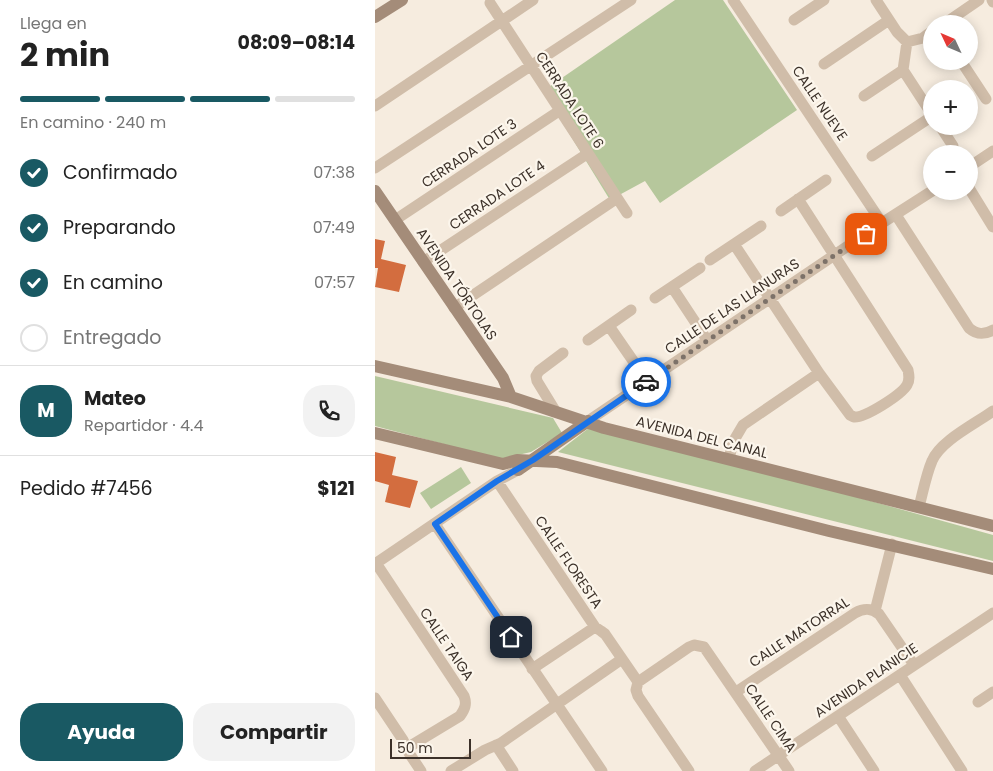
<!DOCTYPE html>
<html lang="es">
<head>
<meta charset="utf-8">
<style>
  body { margin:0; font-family:Poppins,sans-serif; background:#f2f2f2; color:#222; height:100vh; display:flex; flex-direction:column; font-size:19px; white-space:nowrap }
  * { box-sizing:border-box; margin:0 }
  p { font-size:16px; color:#767676 }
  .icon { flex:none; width:28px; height:28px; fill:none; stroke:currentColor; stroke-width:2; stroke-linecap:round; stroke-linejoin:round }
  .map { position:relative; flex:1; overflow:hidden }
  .sheet { display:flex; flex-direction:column; background:#fff; width:375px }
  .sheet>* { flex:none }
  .needle { width:32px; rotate:314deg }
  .buttons { position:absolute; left:548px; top:15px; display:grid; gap:10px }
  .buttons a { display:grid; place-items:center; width:55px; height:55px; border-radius:50%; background:#fff; box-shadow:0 2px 12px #0003; font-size:25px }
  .scale { position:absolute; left:15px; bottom:12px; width:81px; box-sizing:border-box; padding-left:5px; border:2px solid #3c3129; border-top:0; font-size:14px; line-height:18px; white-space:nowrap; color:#3c3129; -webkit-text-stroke:4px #fcf6ec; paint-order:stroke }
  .pin { position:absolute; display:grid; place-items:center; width:42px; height:42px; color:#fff; margin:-21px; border-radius:10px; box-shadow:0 2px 8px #0006 }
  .courier { position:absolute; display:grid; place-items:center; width:50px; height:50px; margin:-25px; border:4px solid #1a73e8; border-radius:50%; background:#fff; color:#222; box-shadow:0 1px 6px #0007 }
  .overview em { font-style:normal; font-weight:700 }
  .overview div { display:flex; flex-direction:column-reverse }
  .overview { display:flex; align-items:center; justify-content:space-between; height:85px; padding:0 20px }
  h1 { font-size:32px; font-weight:700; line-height:38px }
  .bar { display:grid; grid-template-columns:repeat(4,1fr); gap:8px 5px; align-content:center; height:60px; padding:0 20px }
  .bar i { height:6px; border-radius:4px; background:#e0e0e0 }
  .bar .current { background:#195963 }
  .bar p { grid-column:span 4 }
  .line { display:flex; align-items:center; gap:12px; padding:0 20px; border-top:1px solid #e0e0e0 }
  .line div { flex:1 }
  .round { display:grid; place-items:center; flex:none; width:52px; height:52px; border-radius:20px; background:#f2f2f2 }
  ol { padding:0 20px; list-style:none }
  li { display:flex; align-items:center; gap:15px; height:55px }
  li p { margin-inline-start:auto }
  li .icon { padding:5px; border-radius:50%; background:#195963; color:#fff; stroke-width:4 }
  li:last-child { color:#767676 }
  li i { width:28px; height:28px; border:2px solid #e0e0e0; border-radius:50% }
  .action { display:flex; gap:10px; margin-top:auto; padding:10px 20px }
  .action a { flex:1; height:58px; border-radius:20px; background:#195963; color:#fff; font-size:20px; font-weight:700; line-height:58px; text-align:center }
  .action a+a { background:#f2f2f2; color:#222 }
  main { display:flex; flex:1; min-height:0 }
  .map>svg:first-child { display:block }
  .green { fill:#b6c79c }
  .building { fill:#d36d3f }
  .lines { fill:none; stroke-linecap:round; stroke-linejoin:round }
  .street { stroke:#d0bda9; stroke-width:11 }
  .secondary { stroke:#a48c79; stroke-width:12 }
  .done { stroke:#7d7269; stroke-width:5; stroke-dasharray:0 9 }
  .route { stroke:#1a73e8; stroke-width:6 }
  .labels { text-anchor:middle; stroke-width:4.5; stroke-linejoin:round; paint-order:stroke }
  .street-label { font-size:14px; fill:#3c3129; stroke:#fcf6ec }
</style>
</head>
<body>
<main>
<section class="sheet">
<div class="overview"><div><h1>2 min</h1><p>Llega en</p></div><em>08:09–08:14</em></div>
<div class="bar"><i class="current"></i><i class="current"></i><i class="current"></i><i></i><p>En camino · 240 m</p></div>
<ol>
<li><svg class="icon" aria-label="check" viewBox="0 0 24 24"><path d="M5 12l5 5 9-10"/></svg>Confirmado<p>07:38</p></li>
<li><svg class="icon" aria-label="check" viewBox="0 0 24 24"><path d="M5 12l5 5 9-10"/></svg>Preparando<p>07:49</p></li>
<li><svg class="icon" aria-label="check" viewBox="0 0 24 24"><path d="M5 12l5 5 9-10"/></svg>En camino<p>07:57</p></li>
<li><i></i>Entregado</li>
</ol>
<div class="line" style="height:90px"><b class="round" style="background:#195963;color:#fff">M</b><div><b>Mateo</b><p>Repartidor · 4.4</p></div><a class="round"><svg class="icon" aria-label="phone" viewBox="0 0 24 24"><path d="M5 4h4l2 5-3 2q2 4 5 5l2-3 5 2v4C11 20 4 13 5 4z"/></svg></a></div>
<div class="line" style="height:65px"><div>Pedido #7456</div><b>$121</b></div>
<div class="action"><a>Ayuda</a><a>Compartir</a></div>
</section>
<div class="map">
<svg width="618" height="771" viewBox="0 0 618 771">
  <rect width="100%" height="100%" fill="#f6ecdf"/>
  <path class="green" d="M300 0H348L422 110 285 203 270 181 235 200 168 91Z
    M0 376 178 418 187 433 156 452 125 459 0 426Z
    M219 424 618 535V561L183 452Z
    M86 467 96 483 56 509 45 493Z"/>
  <path class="building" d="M0 239 10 241 6 259 31 265 24 292 0 287 3 268H0Z
    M0 452 21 457 17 475 43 481 35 508 10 502 14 485 0 481Z"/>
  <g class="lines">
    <path class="street" d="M358 0 507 223
      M501 0 522 32 532 42
      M617 0 618 2
      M115 3 252 213
      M419 20 449 0
      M569 24 604 0
      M532 42 528 70 556 113
      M532 42 548 38 556 32
      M586 61 611 99
      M449 64 514 20
      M489 96 528 70
      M0 106 158 0
      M565 126 578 146
      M497 156 556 117
      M594 167 618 151
      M0 168 256 0
      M594 188 618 227
      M406 211 451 180
      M521 215 594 328C602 335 609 335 618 330
      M20 220 184 111
      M359 244 444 373 475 415 479 417C490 418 526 395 532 385 535 380 534 375 533 370L423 199
      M335 260 386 226
      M48 262 212 154
      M297 287 332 340
      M280 298 325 268
      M79 308 241 199
      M234 326 272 381
      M213 340 256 310
      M181 412 162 381 161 376 164 371 188 353
      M213 421 507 223 557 191
      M354 459 358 442 368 425 444 373
      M122 481 220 627
      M544 507C548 492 551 475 557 461 565 441 600 424 618 411
      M60 524 227 771
      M1 563 89 696C92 704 90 709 85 716L32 748
      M0 564 122 481 143 470
      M500 611 517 544
      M220 627 226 631 230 634 263 682
      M157 669 220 627
      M525 675 587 771
      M263 682 314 647 319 645 329 647 414 771
      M263 682 261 690 263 696 314 771
      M361 692 480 613C489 608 496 608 504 614L539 665
      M0 698 28 740 34 753 46 771
      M603 702 618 692
      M463 716 499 771
      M121 745 138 771
      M76 771 110 750 126 743 247 659
      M380 771 618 613"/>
    <path class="secondary" d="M0 17 27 0
      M0 191 128 378 136 397
      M0 366 136 397 229 428 618 526
      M0 433 128 464 142 460 182 462 454 531 618 569
      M143 470 213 421"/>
  </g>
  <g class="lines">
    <path class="done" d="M271 382 491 234"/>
    <path class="route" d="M136 637 60 524 122 481 158 460 271 382"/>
  </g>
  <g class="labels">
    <g class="street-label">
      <text transform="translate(195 100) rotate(57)" y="5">CERRADA LOTE 6</text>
      <text transform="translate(445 103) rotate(56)" y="5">CALLE NUEVE</text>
      <text transform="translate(94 153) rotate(-34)" y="5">CERRADA LOTE 3</text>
      <text transform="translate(122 195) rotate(-34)" y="5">CERRADA LOTE 4</text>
      <text transform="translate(82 284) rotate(56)" y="5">AVENIDA TÓRTOLAS</text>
      <text transform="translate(357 306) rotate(-34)" y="5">CALLE DE LAS LLANURAS</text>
      <text transform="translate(327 437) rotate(14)" y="5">AVENIDA DEL CANAL</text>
      <text transform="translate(194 562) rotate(56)" y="5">CALLE FLORESTA</text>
      <text transform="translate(424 632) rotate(-33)" y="5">CALLE MATORRAL</text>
      <text transform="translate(72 644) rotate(56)" y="5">CALLE TAIGA</text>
      <text transform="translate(491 680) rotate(-34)" y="5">AVENIDA PLANICIE</text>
      <text transform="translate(396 718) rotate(56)" y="5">CALLE CIMA</text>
    </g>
  </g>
</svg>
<div class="buttons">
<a><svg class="needle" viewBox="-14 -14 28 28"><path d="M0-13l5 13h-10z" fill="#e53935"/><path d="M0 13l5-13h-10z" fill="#767676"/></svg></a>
<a>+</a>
<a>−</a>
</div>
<div class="scale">50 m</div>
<div class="pin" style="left:491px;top:234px;background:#ea580c"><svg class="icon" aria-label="bag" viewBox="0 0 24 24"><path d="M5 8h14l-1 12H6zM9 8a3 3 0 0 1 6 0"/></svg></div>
<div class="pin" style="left:136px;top:637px;background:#1f2937"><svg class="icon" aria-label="home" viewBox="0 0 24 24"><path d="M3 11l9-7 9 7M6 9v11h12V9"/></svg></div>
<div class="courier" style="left:271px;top:382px"><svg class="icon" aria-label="car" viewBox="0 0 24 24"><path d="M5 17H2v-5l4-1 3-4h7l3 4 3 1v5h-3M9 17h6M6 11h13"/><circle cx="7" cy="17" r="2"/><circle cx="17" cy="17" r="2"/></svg></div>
</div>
</main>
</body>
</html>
